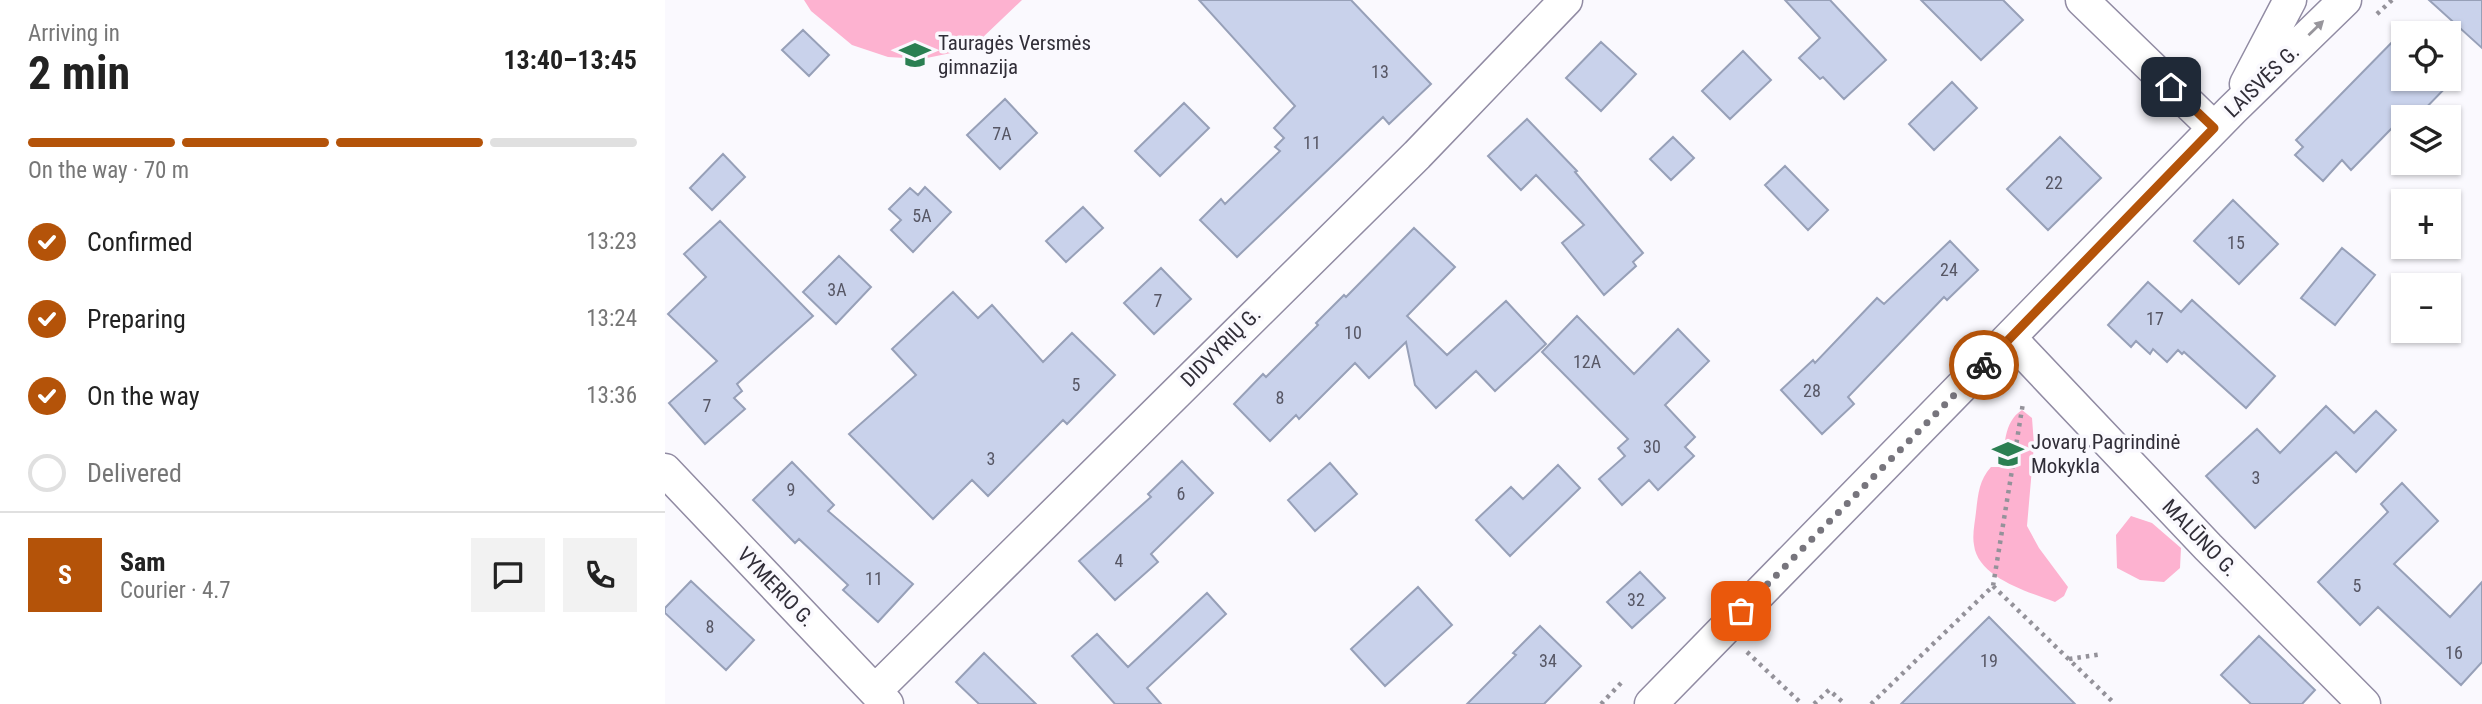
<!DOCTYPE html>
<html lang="en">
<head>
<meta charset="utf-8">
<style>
  body { margin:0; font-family:"Roboto Condensed",sans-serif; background:#f2f2f2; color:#222; height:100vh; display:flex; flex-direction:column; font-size:26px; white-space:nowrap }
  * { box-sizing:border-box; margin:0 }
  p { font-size:23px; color:#767676 }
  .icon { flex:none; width:38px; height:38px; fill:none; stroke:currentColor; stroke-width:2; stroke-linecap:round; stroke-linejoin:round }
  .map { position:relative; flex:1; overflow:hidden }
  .drawer { display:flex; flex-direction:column; background:#fff; width:665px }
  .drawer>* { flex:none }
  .tools { position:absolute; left:1726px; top:21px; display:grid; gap:14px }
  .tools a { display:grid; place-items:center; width:70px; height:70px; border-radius:0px; background:#fff; box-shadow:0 2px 5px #0004; font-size:35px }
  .pin { position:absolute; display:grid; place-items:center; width:60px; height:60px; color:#fff; margin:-30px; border-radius:14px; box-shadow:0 4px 10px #0006 }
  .courier { position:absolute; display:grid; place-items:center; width:70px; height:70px; margin:-35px; border:5px solid #b45309; border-radius:50%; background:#fff; color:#222; box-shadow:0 2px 9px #0007 }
  .overview em { font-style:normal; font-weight:700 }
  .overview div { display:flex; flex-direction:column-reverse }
  .overview { display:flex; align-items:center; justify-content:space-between; height:119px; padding:0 28px }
  h1 { font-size:46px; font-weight:700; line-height:52px }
  .bar { display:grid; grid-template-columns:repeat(4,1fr); gap:10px 7px; align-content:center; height:84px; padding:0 28px }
  .bar i { height:9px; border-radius:5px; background:#e0e0e0 }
  .bar .current { background:#b45309 }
  .bar p { grid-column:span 4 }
  .line { display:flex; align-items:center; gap:18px; padding:0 28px; border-top:2px solid #e0e0e0 }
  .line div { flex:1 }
  .round { display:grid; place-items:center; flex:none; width:74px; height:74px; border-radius:0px; background:#f2f2f2 }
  ol { padding:0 28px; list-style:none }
  li { display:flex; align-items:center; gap:21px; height:77px }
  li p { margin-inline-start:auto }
  li .icon { padding:7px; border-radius:50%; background:#b45309; color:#fff; stroke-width:4 }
  li:last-child { color:#767676 }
  li i { width:38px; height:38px; border:4px solid #e0e0e0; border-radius:50% }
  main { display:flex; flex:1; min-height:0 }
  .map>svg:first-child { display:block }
  .green { fill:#fdb2d0 }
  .building { fill:#c9d2eb; stroke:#97a0b8; stroke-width:2 }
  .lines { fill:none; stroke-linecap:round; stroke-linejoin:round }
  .street-casing { stroke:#918ba3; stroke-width:35 }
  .path { stroke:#94929a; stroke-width:4.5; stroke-dasharray:3.5 5; stroke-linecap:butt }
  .street { stroke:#fff; stroke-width:32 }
  .oneway { fill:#98969c }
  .done { stroke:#77757d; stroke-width:7; stroke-dasharray:0 12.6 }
  .route { stroke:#b45309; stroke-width:9 }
  .labels { text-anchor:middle; stroke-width:7; stroke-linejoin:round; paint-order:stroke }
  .number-label { font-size:18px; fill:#575765 }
  .poi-label { font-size:21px; fill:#312e38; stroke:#faf9fe; text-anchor:start }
  .street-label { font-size:21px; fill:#312e38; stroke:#faf9fe }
</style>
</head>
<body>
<main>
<section class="drawer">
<div class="overview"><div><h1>2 min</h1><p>Arriving in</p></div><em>13:40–13:45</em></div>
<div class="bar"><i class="current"></i><i class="current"></i><i class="current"></i><i></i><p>On the way · 70 m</p></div>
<ol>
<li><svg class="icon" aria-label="check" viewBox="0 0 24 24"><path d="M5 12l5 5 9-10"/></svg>Confirmed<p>13:23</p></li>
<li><svg class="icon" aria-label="check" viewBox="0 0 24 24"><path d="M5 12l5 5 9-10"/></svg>Preparing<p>13:24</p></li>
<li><svg class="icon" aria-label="check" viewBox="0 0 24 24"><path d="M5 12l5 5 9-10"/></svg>On the way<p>13:36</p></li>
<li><i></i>Delivered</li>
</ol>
<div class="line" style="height:126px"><b class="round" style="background:#b45309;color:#fff">S</b><div><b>Sam</b><p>Courier · 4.7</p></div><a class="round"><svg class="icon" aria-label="chat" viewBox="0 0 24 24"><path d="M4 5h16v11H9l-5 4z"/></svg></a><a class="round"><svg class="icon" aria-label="phone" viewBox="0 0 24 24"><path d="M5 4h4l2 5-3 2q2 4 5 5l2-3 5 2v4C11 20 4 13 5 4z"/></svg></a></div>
</section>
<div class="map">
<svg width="1817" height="704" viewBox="0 0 1817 704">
  <rect width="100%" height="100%" fill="#faf9fe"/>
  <path class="green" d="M139 0H357L315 40 286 53 257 59 223 57 187 45 146 11Z
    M1357 410 1367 418 1369 445 1362 526 1374 548 1403 587 1399 596 1390 602C1364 592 1313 578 1309 545 1307 535 1310 522 1311 512 1313 495 1314 480 1326 467H1337C1340 447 1338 422 1357 410Z
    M1466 516 1487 523 1516 548 1515 568 1499 582 1475 580 1452 568 1451 535Z"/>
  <path class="building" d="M534 0H686L766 84 724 124 718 117 572 257 535 220 556 199 560 204 615 151 610 147 619 138 609 128 630 106Z
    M1120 0H1165L1221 60 1179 99 1158 77 1155 79 1134 58 1155 38Z
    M1256 0H1338L1358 20 1316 60Z
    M1764 0H1817V48Z
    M138 30 164 55 144 76 117 50Z
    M1738 31V79H1789L1752 117H1738L1736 134 1728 127 1686 170 1677 160 1658 181 1630 155 1638 147 1631 140Z
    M936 42 971 74 936 111 901 78Z
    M1078 51 1106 80 1065 119 1037 91Z
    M1287 82 1312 108 1269 150 1244 124Z
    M340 99 372 133 335 169 302 135Z
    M519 103 544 128 495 176 470 151Z
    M862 119 912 171 910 172 978 253 968 262 971 266 939 295 897 243 919 225 871 175 856 190 823 156Z
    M1008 137 1029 158 1006 180 985 159Z
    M1395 137 1436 178 1383 230 1342 189Z
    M58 154 80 177 47 210 25 188Z
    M1120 166 1163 210 1143 230 1100 185Z
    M260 187 286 212 248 252 226 230 236 220 224 209 245 188 253 195Z
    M1568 200 1613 244 1574 284 1529 241Z
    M418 207 438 228 401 262 381 241Z
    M55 221 148 316 72 384 77 391 69 398 80 409 40 444 4 403 52 361 3 314 41 277 19 254Z
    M749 228 790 267 742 316 782 355 841 301 881 344 830 391 811 371 771 408 750 385 741 342 704 378 690 363 634 419 631 415 605 441 569 404 598 374 601 377 653 325 651 323 679 295 681 297Z
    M1285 241 1313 270 1282 300 1279 297 1183 397 1189 404 1157 434 1116 390 1148 360 1150 363 1212 298 1219 304Z
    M1677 248 1710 275 1670 325 1636 298Z
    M174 256 206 287 171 324 138 292Z
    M496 268 526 299 489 334 459 303Z
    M1483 282 1516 312 1527 300 1610 376 1581 408 1519 352 1517 354 1513 350 1502 362 1488 349 1485 354 1471 341 1466 347 1443 325Z
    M288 292 313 318 327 305 378 362 407 333 450 375 402 424 398 420 323 496 307 480 268 519 184 434 251 375 227 349Z
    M912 316 969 374 1013 329 1044 361 1000 405 1030 437 1020 447 1029 456 993 490 984 480 957 505 934 479 960 456 953 448 963 439 877 352Z
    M1661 406 1689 433 1711 411 1731 430 1691 472 1671 452 1590 528 1541 476 1592 429 1615 453Z
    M517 461 548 493 486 554 493 562 450 600 414 561 486 497 483 494Z
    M127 462 169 505 163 511 248 584 213 622 178 590 183 585 134 539 130 543 88 500Z
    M665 463 692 494 650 531 623 500Z
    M893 465 915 488 845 556 811 520 846 487 858 499Z
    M1737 483 1773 521 1729 564 1785 617 1817 582V662L1796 685 1713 607 1695 625 1653 582 1723 512 1716 504Z
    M975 572 1000 598 967 628 942 602Z
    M26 581 89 640 61 670 0 613V608Z
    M753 587 787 625 720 686 686 649Z
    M542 593 561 614 482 688 496 704H450L407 656 432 634 463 667Z
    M1324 617 1410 704H1236Z
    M875 626 916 666 879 704H802L851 655 848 653Z
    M1594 636 1650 690 1637 704H1586L1556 675Z
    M319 653 371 704H314L291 682Z"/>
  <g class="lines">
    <g class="street-casing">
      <path id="street" d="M1417 0 1549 128
        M1581 84 1625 0
        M1345 338 1543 547 1699 704
        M0 470 222 704
        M210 691 752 155 901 0
        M986 704 1567 110 1680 0"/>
    </g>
    <path class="path" d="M1712 14 1727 0
      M1328 586 1450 704
      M1082 652 1137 704
      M1404 659 1437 654
      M936 704 957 682
      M1149 704 1164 690 1180 704
      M1206 704 1328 586 1358 403"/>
    <use href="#street" class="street"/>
  </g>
  <defs><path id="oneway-solid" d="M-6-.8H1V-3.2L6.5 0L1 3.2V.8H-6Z" transform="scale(1.75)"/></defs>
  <use class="oneway" href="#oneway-solid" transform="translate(1651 28) rotate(-44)"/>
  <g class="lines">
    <path class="done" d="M1076 611 1319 365"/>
    <path class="route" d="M1319 365 1549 128 1506 87"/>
  </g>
  <defs>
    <g id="school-bare" transform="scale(2.415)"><path d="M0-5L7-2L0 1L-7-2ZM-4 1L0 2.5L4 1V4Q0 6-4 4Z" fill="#2b7f52" stroke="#faf9fe" stroke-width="2.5" paint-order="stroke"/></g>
  </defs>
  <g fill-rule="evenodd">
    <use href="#school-bare" x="250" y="55"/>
    <use href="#school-bare" x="1343" y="454"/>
  </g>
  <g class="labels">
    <g class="number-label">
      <text x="715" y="78">13</text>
      <text x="337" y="140">7A</text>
      <text x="647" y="149">11</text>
      <text x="1389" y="189">22</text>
      <text x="257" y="222">5A</text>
      <text x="1571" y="249">15</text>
      <text x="1284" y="276">24</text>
      <text x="172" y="296">3A</text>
      <text x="493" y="307">7</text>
      <text x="1490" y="325">17</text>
      <text x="688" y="339">10</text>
      <text x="922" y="368">12A</text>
      <text x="411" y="391">5</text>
      <text x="1147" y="397">28</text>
      <text x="615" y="404">8</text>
      <text x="42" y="412">7</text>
      <text x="987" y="453">30</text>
      <text x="326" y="465">3</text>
      <text x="1591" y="484">3</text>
      <text x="126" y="496">9</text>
      <text x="516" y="500">6</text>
      <text x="454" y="567">4</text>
      <text x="209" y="585">11</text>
      <text x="1692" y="592">5</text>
      <text x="971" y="606">32</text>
      <text x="45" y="633">8</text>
      <text x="1789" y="659">16</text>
      <text x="883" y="667">34</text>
      <text x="1324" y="667">19</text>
    </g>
    <g class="poi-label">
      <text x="273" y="50">Tauragės Versmės<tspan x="273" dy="24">gimnazija</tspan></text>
      <text x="1366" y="449">Jovarų Pagrindinė<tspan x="1366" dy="24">Mokykla</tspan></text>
    </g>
    <g class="street-label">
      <text transform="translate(1597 81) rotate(-44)" y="7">LAISVĖS G.</text>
      <text transform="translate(556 347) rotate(-45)" y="7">DIDVYRIŲ G.</text>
      <text transform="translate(1535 538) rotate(46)" y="7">MALŪNO G.</text>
      <text transform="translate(111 587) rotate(46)" y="7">VYMERIO G.</text>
    </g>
  </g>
</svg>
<div class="tools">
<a><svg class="icon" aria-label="locate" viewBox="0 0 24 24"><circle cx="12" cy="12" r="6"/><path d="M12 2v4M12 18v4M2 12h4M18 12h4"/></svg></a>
<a><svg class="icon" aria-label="layers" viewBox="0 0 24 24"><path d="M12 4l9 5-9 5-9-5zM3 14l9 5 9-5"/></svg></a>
<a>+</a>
<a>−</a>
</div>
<div class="pin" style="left:1076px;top:611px;background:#ea580c"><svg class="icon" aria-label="bag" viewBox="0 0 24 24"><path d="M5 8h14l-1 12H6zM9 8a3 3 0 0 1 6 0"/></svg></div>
<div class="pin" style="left:1506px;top:87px;background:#1f2937"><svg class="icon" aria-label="home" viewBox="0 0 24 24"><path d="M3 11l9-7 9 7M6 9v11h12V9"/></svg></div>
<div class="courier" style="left:1319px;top:365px"><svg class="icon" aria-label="bike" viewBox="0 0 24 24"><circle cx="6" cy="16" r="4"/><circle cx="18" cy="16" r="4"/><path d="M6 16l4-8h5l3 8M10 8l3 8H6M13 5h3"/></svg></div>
</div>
</main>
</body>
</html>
